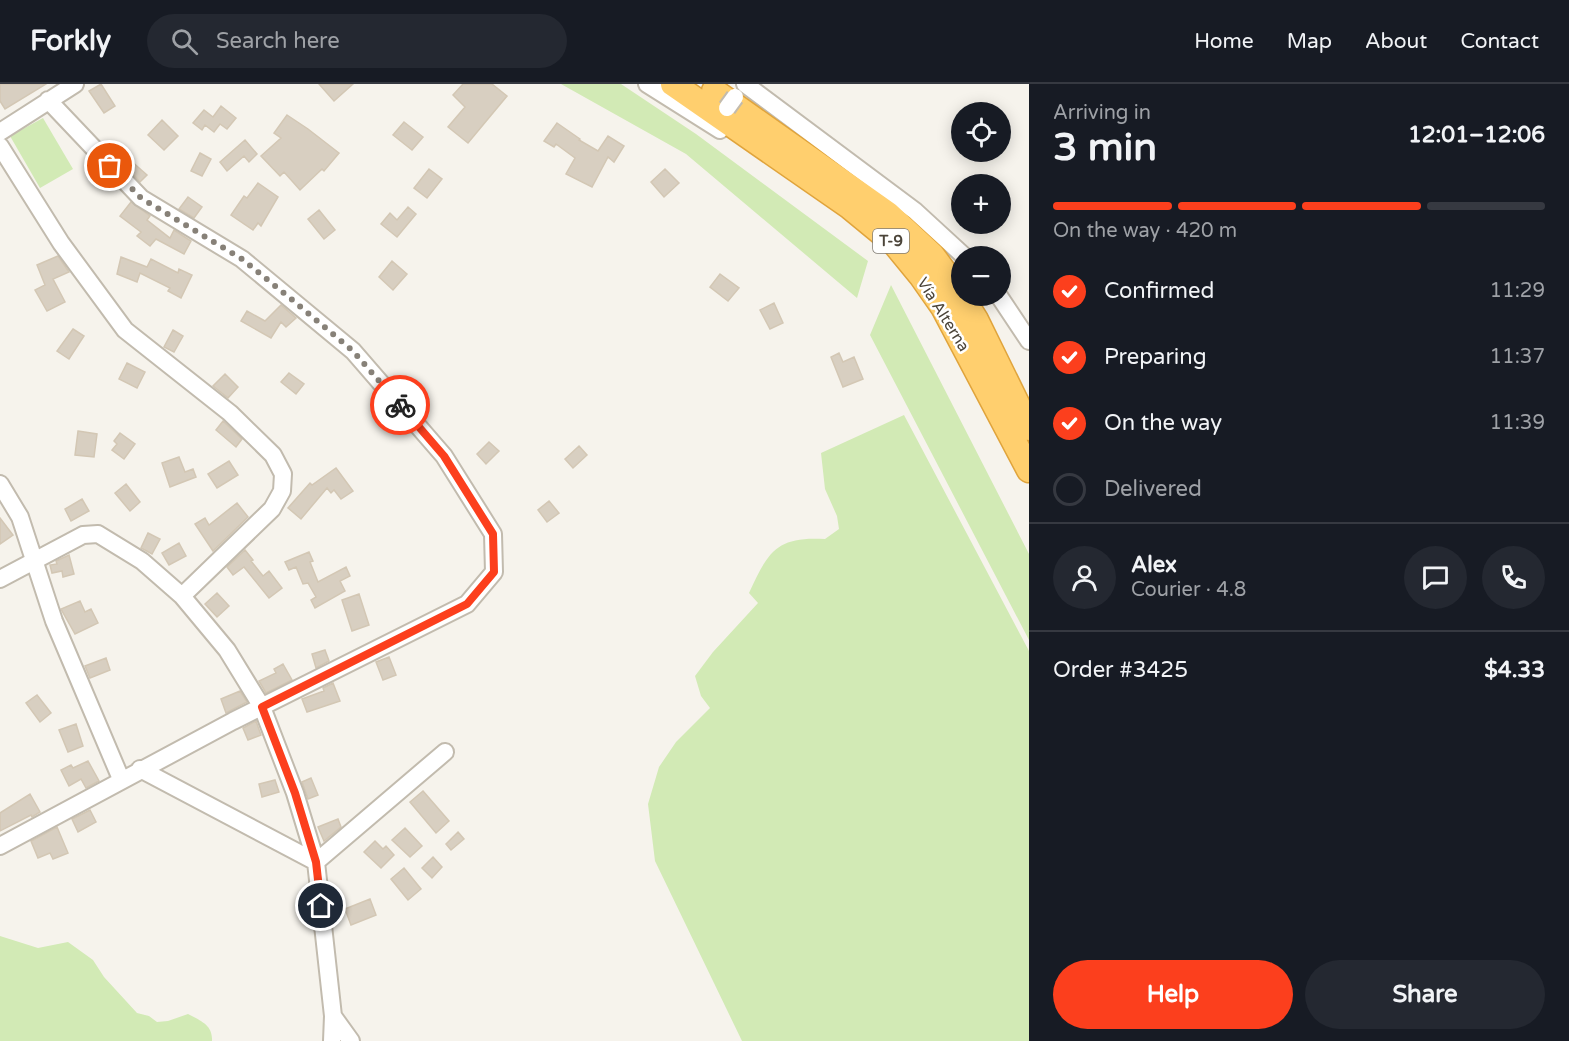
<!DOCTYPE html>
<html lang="en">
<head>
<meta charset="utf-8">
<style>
  body { margin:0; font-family:"Varela Round",sans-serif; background:#242831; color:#f1f3f6; height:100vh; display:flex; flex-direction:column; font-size:22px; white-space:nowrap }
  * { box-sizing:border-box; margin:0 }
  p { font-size:20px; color:#9ea1a6 }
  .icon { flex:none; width:33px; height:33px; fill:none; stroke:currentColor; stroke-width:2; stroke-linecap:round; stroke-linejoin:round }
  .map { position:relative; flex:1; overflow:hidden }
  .sheet { display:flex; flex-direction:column; background:#171b24; width:540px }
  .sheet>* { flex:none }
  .tools { position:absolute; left:951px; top:18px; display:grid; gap:12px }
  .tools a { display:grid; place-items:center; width:60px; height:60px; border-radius:50%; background:#171b24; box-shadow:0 3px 15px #0003; font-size:30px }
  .pin { position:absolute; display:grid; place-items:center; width:51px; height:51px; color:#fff; margin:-26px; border:3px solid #fff; border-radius:50%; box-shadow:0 2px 6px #0007 }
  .courier { position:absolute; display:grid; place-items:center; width:60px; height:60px; margin:-30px; border:4px solid #fc3f1d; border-radius:50%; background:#fff; color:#222; box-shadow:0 2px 8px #0007 }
  .headline em { font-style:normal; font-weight:700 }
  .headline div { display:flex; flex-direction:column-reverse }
  .headline { display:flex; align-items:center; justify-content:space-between; height:102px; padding:0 24px }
  h1 { font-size:39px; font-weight:700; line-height:45px }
  .bar { display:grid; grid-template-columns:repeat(4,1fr); gap:9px 6px; align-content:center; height:72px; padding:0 24px }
  .bar i { height:8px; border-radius:4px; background:#363941 }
  .bar .current { background:#fc3f1d }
  .bar p { grid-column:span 4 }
  .line { display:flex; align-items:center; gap:15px; padding:0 24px; border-top:2px solid #363941 }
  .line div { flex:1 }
  .round { display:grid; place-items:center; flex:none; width:63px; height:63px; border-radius:32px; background:#242831 }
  ol { padding:0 24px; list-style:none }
  li { display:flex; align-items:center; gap:18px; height:66px }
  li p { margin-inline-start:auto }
  li .icon { padding:6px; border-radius:50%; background:#fc3f1d; color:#fff; stroke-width:4 }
  li:last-child { color:#9ea1a6 }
  li i { width:33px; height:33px; border:3px solid #363941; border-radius:50% }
  .cta { display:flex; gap:12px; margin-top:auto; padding:12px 24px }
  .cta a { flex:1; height:69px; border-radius:36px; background:#fc3f1d; color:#fff; font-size:24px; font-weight:700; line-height:69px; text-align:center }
  .cta a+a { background:#242831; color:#f1f3f6 }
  header { display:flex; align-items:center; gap:36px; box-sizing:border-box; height:84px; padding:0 30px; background:#171b24; border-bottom:2px solid #363941 }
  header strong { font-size:28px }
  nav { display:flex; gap:33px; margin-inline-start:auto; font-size:21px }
  .search { width:420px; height:54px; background:#242831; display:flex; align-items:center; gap:15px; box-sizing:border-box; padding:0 21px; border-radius:33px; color:#9ea1a6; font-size:22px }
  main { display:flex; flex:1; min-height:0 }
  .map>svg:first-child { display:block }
  .green { fill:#d2eab5 }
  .building { fill:#d8cfc1; stroke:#d3c7b4; stroke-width:1.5 }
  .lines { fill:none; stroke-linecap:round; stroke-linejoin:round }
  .minor-casing { stroke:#c2bbae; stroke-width:20 }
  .highway-casing { stroke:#e0a43c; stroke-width:27 }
  .minor { stroke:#fff; stroke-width:16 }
  .highway { stroke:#ffcf6e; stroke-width:24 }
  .minor-bridge-casing { stroke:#c2bbae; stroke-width:20; stroke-linecap:butt }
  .minor-bridge { stroke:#fff; stroke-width:16 }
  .done { stroke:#878178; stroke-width:6; stroke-dasharray:0 10.8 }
  .route { stroke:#fc3f1d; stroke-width:8 }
  .labels { text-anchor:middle; stroke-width:5; stroke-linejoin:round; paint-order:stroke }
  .shield { fill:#fff; stroke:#817c74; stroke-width:1.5 }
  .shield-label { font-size:15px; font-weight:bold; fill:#4b4439 }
  .street-label { font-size:16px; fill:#4b4439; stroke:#fff }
</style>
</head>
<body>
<header>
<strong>Forkly</strong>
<div class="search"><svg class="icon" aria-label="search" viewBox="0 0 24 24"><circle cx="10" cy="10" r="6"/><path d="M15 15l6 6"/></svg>Search here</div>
<nav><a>Home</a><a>Map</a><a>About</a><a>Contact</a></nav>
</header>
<main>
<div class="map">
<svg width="1029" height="957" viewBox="0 0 1029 957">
  <rect width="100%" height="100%" fill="#f6f3ec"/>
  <path class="green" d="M561 0H621L696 50 868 177 857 214 686 70Z
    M43 34 73 85 40 104 10 52Z
    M891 201 1029 470V556L870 251Z
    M904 331 1029 567V957H742L655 777 648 720 659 683 676 658 710 624 701 612 695 592 713 568 758 519 749 509C768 468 776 452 825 455L839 445 837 432 825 405 821 369Z
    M0 852 38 864 68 858 93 876 104 893 137 929 149 932 157 938 168 937 188 930C201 937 213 941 212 957H0Z"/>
  <path class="building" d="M0 0H46L5 25 0 17Z
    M101 0 115 22 104 29 89 7Z
    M319 0H353L334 17Z
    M463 0H492L507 12 468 59 448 43 465 23 453 11Z
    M221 22 236 34 227 45 220 40 214 48 205 41 202 46 193 39 204 26 213 33Z
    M287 31 308 45 339 69 324 87 322 85 300 106 284 88 280 92 261 72 281 54 274 49Z
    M162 36 178 52 164 66 148 51Z
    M404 38 423 53 412 66 393 51Z
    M557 39 580 55 579 56 598 67 608 52 624 62 614 78 608 73 592 103 566 90 575 74 556 60 554 63 544 57Z
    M245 56 257 70 249 78 244 72 227 87 220 78Z
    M200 69 211 75 202 92 191 87Z
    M130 76 147 91 140 98 125 81Z
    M429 85 442 95 427 114 414 104Z
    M665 85 679 99 664 113 651 98Z
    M258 99 278 113 261 142 258 139 253 146 231 131 244 112 247 114Z
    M188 113 202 123 194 134 179 125Z
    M131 118 150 132 147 136 170 154 174 146 191 157 184 170 156 155 150 162 137 152 141 148 120 132Z
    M408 123 416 130 397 153 381 140 390 129 397 136Z
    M319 126 335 146 324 155 308 135Z
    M58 172 69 188 53 195 65 218 47 227 35 206 45 201 37 181Z
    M121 173 147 183 151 175 178 189 179 185 192 191 181 214 168 207 170 204 140 189 137 198 117 190Z
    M392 177 407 190 393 206 379 193Z
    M720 190 739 204 728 217 710 203Z
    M774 219 783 239 770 245 760 226Z
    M281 221 296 234 286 243 281 238 271 254 241 237 247 227 265 237Z
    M73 245 84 252 69 275 57 267Z
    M173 246 183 252 174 268 164 263Z
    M839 269 843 278 854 273 863 295 843 303 831 273Z
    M127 279 145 288 137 304 119 295Z
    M289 289 304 300 296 310 281 298Z
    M225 290 238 303 228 314 213 302Z
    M223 337 242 355 236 363 216 346Z
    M78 347 97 350 94 373 75 371Z
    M120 349 135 360 124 375 112 366 117 360 114 357Z
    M489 358 499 367 486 380 477 370Z
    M579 362 587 371 573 384 565 375Z
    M179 373 185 388 193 385 196 393 170 403 162 379Z
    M229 377 238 391 217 404 208 390Z
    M336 384 353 407 341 415 334 406 331 409 327 404 301 435 288 424 310 399 312 401Z
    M126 400 140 418 130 427 115 409Z
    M82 415 89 427 71 437 65 425Z
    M549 417 559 429 547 438 538 426Z
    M237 419 248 433 213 467 195 440 205 434 209 441Z
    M0 434 13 451 0 460Z
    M148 449 160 455 152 470 141 464Z
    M179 459 186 472 169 481 162 469Z
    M245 466 253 476 251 477 263 492 269 487 282 504 269 514 244 483 233 491 227 483Z
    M309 468 313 477 310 478 318 498 346 483 350 492 340 497 345 507 315 524 311 516 316 513 308 499 303 500 296 483 289 486 285 478Z
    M69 471 74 490 63 493 62 487 52 489 50 481 57 480 56 477Z
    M217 509 229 522 217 533 205 520Z
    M359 510 369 541 352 547 342 516Z
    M80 517 85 528 91 525 98 539 75 550 61 525Z
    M325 566 329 577 316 584 312 570Z
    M389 573 396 591 383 596 376 578Z
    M106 574 110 586 90 594 85 582Z
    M283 580 292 596 266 609 259 597 276 589 274 585Z
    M333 599 340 617 307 628 302 615 324 607 323 604Z
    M240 607 247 618 226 629 221 615Z
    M37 611 51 629 40 638 26 619Z
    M256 637 261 651 248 656 243 644Z
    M76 640 83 662 68 668 59 646Z
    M88 677 99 697 86 704 81 695 69 702 61 686 71 681 73 684Z
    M311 694 318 711 308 715 302 698Z
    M275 696 279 708 262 713 259 700Z
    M423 707 449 737 436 749 410 718Z
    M30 710 40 728 32 733 31 731 0 747V729Z
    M90 726 96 738 78 748 72 735Z
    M338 735 341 743 324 757 318 743Z
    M57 743 68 769 53 775 50 769 38 774 31 757Z
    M405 744 422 762 410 773 392 756Z
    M458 748 464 755 451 766 446 760Z
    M375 757 383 765 386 762 394 771 381 784 364 768Z
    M433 773 442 783 432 794 422 784Z
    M404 784 421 805 408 816 391 795Z
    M370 815 376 831 351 841 345 825Z"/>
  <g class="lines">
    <g class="minor-casing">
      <path id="minor" d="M647 0 720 46
        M745 0 915 127 964 172
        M0 48 75 0
        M0 62 61 159 125 246 230 329 273 371 283 390 282 407 272 425 182 512 227 566 262 623 295 709 316 778 333 932 332 957
        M999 212 1029 257
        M0 400 20 433 54 537 121 695
        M0 495 83 451 98 450 142 477 182 512
        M140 685 316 778 445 668
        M0 762 233 637 467 520 494 488 493 450 444 372 353 267 242 175 141 114 48 16
        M333 932 351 957"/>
    </g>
    <g class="highway-casing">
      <path id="highway" d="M673 0 850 123 895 160 922 193 943 223 1029 386
        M714 7 888 130 932 171 954 201 976 236 1029 344"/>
    </g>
    <use href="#minor" class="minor"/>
    <use href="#highway" class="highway"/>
    <g class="minor-bridge-casing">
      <path id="minor-bridge" d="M727 24 735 13"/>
    </g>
    <use href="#minor-bridge" class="minor-bridge"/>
  </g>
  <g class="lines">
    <path class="done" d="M110 82 141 114 242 175 290 214 353 267 400 321"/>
    <path class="route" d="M321 822 316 778 295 709 262 623 467 520 494 488 493 450 444 372 400 321"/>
  </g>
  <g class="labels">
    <rect class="shield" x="873" y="145" width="36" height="24" rx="4.5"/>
    <g class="shield-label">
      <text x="891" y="162">T-9</text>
    </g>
    <g class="street-label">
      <text transform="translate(944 230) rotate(58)" y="6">Vía Alterna</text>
    </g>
  </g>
</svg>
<div class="tools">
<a><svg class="icon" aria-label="locate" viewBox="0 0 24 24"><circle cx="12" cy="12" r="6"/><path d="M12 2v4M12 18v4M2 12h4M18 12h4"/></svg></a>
<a>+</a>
<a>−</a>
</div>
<div class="pin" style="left:110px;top:82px;background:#ea580c"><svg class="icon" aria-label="bag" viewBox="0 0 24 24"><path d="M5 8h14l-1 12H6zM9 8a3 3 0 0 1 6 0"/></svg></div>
<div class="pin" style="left:321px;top:822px;background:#1f2937"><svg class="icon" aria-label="home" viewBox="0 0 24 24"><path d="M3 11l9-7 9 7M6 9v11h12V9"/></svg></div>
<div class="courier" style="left:400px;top:321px"><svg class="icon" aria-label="bike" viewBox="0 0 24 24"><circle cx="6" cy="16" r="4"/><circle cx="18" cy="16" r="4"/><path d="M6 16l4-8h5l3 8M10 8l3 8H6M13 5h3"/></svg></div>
</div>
<section class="sheet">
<div class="headline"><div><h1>3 min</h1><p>Arriving in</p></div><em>12:01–12:06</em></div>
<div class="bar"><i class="current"></i><i class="current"></i><i class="current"></i><i></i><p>On the way · 420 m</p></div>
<ol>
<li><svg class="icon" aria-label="check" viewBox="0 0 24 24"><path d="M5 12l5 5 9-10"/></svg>Confirmed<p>11:29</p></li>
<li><svg class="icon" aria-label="check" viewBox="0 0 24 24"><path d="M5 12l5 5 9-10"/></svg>Preparing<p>11:37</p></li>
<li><svg class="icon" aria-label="check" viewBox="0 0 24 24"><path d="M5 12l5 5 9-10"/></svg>On the way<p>11:39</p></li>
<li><i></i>Delivered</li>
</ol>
<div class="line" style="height:108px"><a class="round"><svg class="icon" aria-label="person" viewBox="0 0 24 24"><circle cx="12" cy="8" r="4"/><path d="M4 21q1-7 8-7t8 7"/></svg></a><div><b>Alex</b><p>Courier · 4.8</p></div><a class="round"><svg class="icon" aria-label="chat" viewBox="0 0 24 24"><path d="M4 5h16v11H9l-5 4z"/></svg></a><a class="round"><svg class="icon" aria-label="phone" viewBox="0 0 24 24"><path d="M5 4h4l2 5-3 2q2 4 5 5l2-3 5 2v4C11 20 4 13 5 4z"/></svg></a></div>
<div class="line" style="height:78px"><div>Order #3425</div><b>$4.33</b></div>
<div class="cta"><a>Help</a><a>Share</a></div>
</section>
</main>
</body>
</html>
